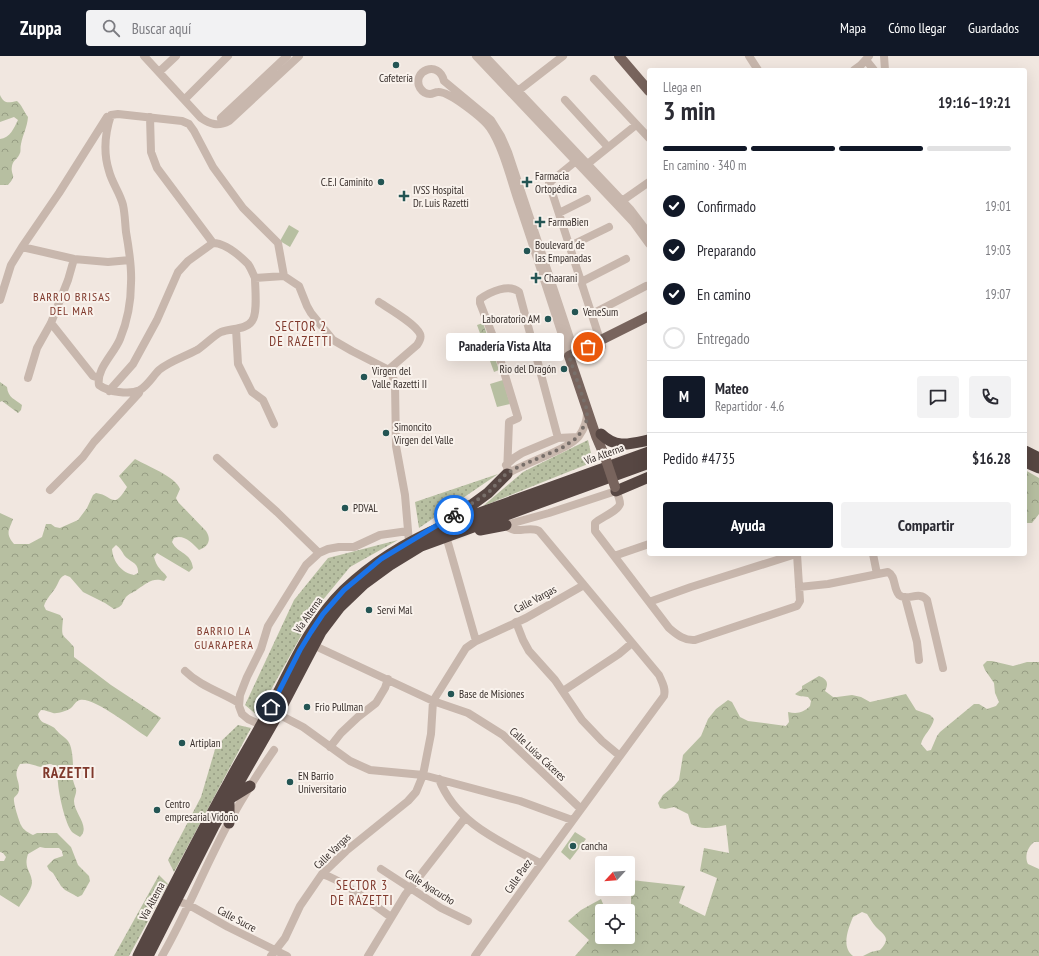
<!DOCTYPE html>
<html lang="es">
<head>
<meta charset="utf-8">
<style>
  body { margin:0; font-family:"PT Sans Narrow",sans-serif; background:#f2f2f3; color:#2b2b33; height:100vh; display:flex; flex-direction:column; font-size:15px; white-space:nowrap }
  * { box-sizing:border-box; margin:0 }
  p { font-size:13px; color:#7c7c81 }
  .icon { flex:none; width:22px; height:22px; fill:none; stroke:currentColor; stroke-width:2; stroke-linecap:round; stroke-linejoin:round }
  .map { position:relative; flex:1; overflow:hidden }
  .drawer { position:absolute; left:647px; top:12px; width:380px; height:488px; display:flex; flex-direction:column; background:#fff; border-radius:4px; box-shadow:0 4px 16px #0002 }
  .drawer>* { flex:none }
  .needle { width:26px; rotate:244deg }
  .tools { position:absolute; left:595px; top:800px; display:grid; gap:8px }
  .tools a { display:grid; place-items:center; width:40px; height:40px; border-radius:4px; background:#fff; box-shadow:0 4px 16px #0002; font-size:20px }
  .pin { position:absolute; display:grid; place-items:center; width:34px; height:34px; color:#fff; margin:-17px; border:2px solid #fff; border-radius:50%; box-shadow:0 1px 4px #0007 }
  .courier { position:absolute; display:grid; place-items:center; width:40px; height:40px; margin:-20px; border:3px solid #1a73e8; border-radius:50%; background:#fff; color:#222; box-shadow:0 1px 5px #0007 }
  .bubble { position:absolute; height:28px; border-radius:4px; background:#fff; box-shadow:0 4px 16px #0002; font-size:13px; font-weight:600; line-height:28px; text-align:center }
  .head em { font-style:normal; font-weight:600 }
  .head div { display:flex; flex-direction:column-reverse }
  .head { display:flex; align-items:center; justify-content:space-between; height:68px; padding:0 16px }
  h1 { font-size:26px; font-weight:600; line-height:30px }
  .bar { display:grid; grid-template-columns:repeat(4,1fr); gap:6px 4px; align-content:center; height:48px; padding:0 16px }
  .bar i { height:5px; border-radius:3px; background:#e1e1e2 }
  .bar .selected { background:#111827 }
  .bar p { grid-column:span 4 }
  .line { display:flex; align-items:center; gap:10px; padding:0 16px; border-top:1px solid #e1e1e2 }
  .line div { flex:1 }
  .round { display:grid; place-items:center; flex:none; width:42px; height:42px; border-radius:4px; background:#f2f2f3 }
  ol { padding:0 16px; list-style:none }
  li { display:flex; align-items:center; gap:12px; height:44px }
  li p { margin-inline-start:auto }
  li .icon { padding:4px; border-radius:50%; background:#111827; color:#fff; stroke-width:4 }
  li:last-child { color:#7c7c81 }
  li i { width:22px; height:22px; border:2px solid #e1e1e2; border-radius:50% }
  .cta { display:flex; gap:8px; margin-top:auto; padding:8px 16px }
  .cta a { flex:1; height:46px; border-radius:4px; background:#111827; color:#fff; font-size:16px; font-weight:600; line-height:46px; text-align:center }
  .cta a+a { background:#f2f2f3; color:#2b2b33 }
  header { display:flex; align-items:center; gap:24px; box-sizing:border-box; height:56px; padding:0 20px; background:#111827; color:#fff }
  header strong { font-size:19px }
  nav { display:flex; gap:22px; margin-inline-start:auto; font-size:14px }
  .search { width:280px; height:36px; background:#f2f2f3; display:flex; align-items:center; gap:10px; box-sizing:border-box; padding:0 14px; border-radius:4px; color:#7c7c81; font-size:15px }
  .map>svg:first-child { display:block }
  .grass { fill:url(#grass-dots) }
  .forest { fill:url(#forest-crowns); fill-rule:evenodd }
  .pitch { fill:#b7bfa1 }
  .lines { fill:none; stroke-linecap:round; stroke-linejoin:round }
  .minor { stroke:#c8b7ad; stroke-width:8 }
  .major { stroke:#78645d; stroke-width:10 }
  .highway { stroke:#574743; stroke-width:11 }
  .major-bridge { stroke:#78645d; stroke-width:10 }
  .done { stroke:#786f6a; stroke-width:4; stroke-dasharray:0 7.2 }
  .route { stroke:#1a73e8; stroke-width:5 }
  .poi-dot { fill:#245554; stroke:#f9f2ec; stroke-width:1.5 }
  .labels { text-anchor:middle; stroke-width:4; stroke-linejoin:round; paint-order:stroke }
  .poi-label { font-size:11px; fill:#372e2b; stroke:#f9f2ec; text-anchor:start }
  .street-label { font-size:11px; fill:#372e2b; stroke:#f9f2ec }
  .neighbourhood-label { font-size:12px; letter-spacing:1px; fill:#7f382b; stroke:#f9f2ec }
  .quarter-label { font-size:13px; letter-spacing:1px; fill:#7f382b; stroke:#f9f2ec }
  .district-label { font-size:15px; font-weight:bold; letter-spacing:1px; fill:#7f382b; stroke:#f9f2ec }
</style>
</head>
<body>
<header>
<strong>Zuppa</strong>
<div class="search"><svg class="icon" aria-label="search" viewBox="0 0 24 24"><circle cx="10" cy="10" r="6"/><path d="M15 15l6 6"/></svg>Buscar aquí</div>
<nav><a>Mapa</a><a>Cómo llegar</a><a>Guardados</a></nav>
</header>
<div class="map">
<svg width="1039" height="900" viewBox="0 0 1039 900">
  <defs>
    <pattern id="grass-dots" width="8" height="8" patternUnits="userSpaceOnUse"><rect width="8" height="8" fill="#b7bfa1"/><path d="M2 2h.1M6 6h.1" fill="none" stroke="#969c83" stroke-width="1.8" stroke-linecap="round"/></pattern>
    <pattern id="forest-crowns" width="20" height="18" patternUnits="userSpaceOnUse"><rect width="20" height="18" fill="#b7bfa1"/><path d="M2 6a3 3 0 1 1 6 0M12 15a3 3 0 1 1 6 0" fill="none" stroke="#969c83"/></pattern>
  </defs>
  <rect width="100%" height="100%" fill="#f1e7e0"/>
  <path class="grass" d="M588 384 593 406 483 450 523 416Z
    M498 418 419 472 415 446Z
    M398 484 350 511 317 551 257 659 245 649 294 544 328 502Z
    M238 669 251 672 174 816 168 804 201 741 216 690Z
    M159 819 168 828 129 900H114Z"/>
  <path class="forest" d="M0 39C4 48 8 47 17 45 22 49 24 56 28 61 27 72 23 78 21 88 20 91 21 95 20 97 18 103 13 104 12 110 10 120 18 118 8 129H0V83C10 82 14 72 18 64L14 61 0 66Z
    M483 267 499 314 494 316 477 269Z
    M0 326 7 331C8 342 15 343 22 349L21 354 18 357 2 345 0 346Z
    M135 403C147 410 175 420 180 433L176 442 178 446 206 475C212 484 208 491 199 494 192 487 184 478 174 482L172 486C178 498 191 496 193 512L189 516 157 497 154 501C155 505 157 510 160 513 162 516 165 517 167 521L164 525C153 521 147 527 138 533 135 536 130 537 127 540 121 546 125 550 114 553L105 547 83 536 70 521 65 519C58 522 59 528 54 534 50 540 46 543 44 550L46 554 60 559 63 563C61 584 62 576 74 591V601L111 629 161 662 147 681C134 673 94 641 80 644 75 645 74 650 71 652 67 655 57 658 53 657 49 656 46 654 41 654L38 658C40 668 45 666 53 671 55 672 57 675 59 677 62 680 66 682 68 685 74 693 73 715 73 724 74 728 75 730 76 733 77 737 74 741 74 745 74 757 91 771 80 781 77 779 74 778 72 776 65 767 59 739 58 727 57 722 59 717 56 712 52 706 47 708 42 711 34 710 30 706 20 708 12 720 20 723 19 734 18 739 16 739 14 742 13 746 19 765 21 769 23 774 29 777 33 779L37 777H57L71 791 78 809 89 820 90 825 82 839 78 841 65 834 61 830 53 817 49 814 47 810 54 803 63 800 62 795 59 792H45L40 791 28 798C23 813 32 815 32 827 31 835 23 844 19 851L0 839V805H4L6 801 3 797 0 796V442V457L13 463C9 475 5 477 14 488H29L42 481 46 468H51L55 471 60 472 78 464 87 452 93 439 96 437C113 439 113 455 127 431L119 420ZM116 489C120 492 122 495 124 499 129 506 139 506 138 517L134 519C122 517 113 506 112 493Z
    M1025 414 1039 422V458L1032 467H1027L1025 466Z
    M987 605H992L1013 610 1027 606H1039V786H1034C1028 791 1024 800 1028 808L1039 813V900H863L871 896 880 894C891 882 885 880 876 871 872 867 870 862 867 858L862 856 853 861C848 873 841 891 853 900H575L589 884 568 865 581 854 601 843 606 855H602V881H628V855H622L631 848V824L685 830 679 847 705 860 717 822 700 815 704 792 729 797 726 769C714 771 702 775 691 768L688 758 674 751 665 753 660 752 658 747 663 739 674 730 679 724 683 699 701 680 708 663 716 653 728 644 732 646 740 661 748 665 786 670 789 666 788 656C797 658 803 657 810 650L811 645 808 641C803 640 799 641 795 638L802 633V630L819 620C827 623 829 627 825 635L833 641H837L852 639 861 641 870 646 906 638 916 654 930 659 934 663C932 673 923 679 921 688L927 695 931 694 937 680 940 676 974 648H979L987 653 996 650 999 646 995 637 994 627 985 614 983 609Z"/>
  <path class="pitch" d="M289 169 299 175 290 191 280 185Z
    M503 324 510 348 497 351 490 328Z
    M575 776 586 783 570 804 561 796Z"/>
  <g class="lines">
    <path class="minor" d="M144 0 201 62C210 68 218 71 229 65L299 0
      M476 0 618 150 633 166 649 188
      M485 0 630 153 649 178
      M749 0 758 14
      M884 0 885 14
      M866 4 874 14
      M854 14 861 9 869 0
      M159 16 176 0
      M594 23 649 82
      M514 38 563 0
      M185 43 228 0
      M565 44 608 91
      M107 61 59 137 22 191 74 203 108 206 130 204
      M150 61 151 96 157 112 213 187C225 187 240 200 248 208 251 212 253 218 255 222L284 220
      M221 62 287 0
      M576 105 549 127 602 290
      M585 110 636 69
      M619 147 649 126
      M559 157 587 143
      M570 190 609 171
      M255 222C255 232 258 257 252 265 246 274 231 272 221 276 213 280 205 289 197 294 184 301 170 305 159 314 153 320 148 329 140 334 130 339 108 336 99 329 96 313 114 298 120 283 127 266 131 246 131 227 132 210 129 193 126 176 125 167 125 158 123 149 120 137 112 127 109 115 103 96 105 77 111 59L118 58 182 65 189 68 194 75 213 111 243 152 278 187 284 220 299 230 307 250 311 257 333 284 352 295 387 313 392 318 395 328 396 390 405 439 409 486
      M581 226 626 203
      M0 244 11 209 22 191
      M379 246C388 252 416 268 420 278 422 282 419 286 417 289L388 314
      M592 258 646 230
      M51 267 93 320 99 322
      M236 273 238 308 252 336 263 344 274 368
      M569 300C552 249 536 198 519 148 511 125 503 91 490 72 484 63 449 35 438 36 435 36 433 38 430 38 426 38 422 35 420 32 411 15 439 3 444 25L491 64 501 80 508 96 575 297
      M28 322 37 292 51 267 68 224 74 203
      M109 335 133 308 157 264 178 216 188 205 213 187
      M558 382 519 236C509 227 490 236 480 243V247L494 283 518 362 509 366 507 418C524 407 568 394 579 380 584 373 587 365 587 357
      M217 402 277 456 319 497
      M506 409 514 402 522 397 558 382 578 381
      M50 434 83 401 94 386 139 337 140 334
      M506 469 549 457 616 435C618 439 620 444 620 448 618 455 600 462 595 467V475L669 572C677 579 685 585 695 584L797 550 800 545 797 498
      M446 480 476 585
      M873 498 877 518
      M614 500 649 488
      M799 531 828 528 888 516C896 520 893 532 899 539 907 546 919 534 927 544L943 612
      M905 541 917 586 919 604
      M649 546 691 531 796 498
      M516 566 523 584 529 595 555 624 582 664 602 685 620 700
      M313 589 433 645 468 657 503 679 581 753
      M185 615C200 630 221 636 239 647
      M563 635 619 598 632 587
      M433 645 431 678 423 719 520 745 572 764
      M433 645 466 592 476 585 526 562 584 529
      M261 669 248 663 242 658 239 650 240 639 247 621 261 593 268 570 306 509 319 497 328 493 339 491H354L380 479 408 475
      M330 691 341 677 358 661 376 647 385 632 388 623
      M439 723C456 768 502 786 540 807
      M381 813 441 852 468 865
      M322 818C344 825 371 847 391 861
      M177 845 189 849 228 871 287 900
      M162 900C187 857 205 810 229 766 243 741 258 717 274 694
      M271 900 285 882 300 850 322 818 346 795 408 745 416 736 423 719 370 714 350 705 303 671 278 658
      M368 900 405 839 465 762
      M475 900C537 812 601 726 664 640 666 632 662 626 659 619L539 475C529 469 515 480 506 469"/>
    <path class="major" d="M619 0 649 35
      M605 401 596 380 569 300 649 260"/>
    <path class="highway" d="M601 378C616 393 630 388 649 384
      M1025 395 1039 402
      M1025 406 1039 412
      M616 435 649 421
      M443 465 473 448 488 437 507 418
      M480 474 506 469
      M229 767V743L250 730
      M138 900C167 843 196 785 228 728 240 705 254 683 266 660 290 616 308 569 344 534 374 505 408 485 446 469L649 396
      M148 900 214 770 278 658 321 576 340 551 364 528 390 509 421 490 649 407"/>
    <path class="major-bridge" d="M605 401 615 431"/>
  </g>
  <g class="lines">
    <path class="done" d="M454 459 488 437 506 418 518 411 562 392 578 381 587 364V354L569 300 588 291"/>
    <path class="route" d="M271 651 300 594 311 576 323 558 344 534 381 503 454 459"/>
  </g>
  <g class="poi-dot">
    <circle cx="396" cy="9" r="4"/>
    <circle cx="381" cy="126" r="4"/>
    <path d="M525 120h4v4h4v4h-4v4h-4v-4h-4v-4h4z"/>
    <path d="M402 134h4v4h4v4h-4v4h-4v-4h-4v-4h4z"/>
    <path d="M538 160h4v4h4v4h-4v4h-4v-4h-4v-4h4z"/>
    <circle cx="527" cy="195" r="4"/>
    <path d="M534 216h4v4h4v4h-4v4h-4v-4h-4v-4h4z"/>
    <circle cx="575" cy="256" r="4"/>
    <circle cx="548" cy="263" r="4"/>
    <circle cx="564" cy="313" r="4"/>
    <circle cx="364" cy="321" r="4"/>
    <circle cx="386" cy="377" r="4"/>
    <circle cx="345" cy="452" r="4"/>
    <circle cx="369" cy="554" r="4"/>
    <circle cx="451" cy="638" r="4"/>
    <circle cx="307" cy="651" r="4"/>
    <circle cx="182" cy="687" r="4"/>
    <circle cx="290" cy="726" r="4"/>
    <circle cx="157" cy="754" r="4"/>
    <circle cx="573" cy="790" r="4"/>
  </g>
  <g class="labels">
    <g class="poi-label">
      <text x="396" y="26" text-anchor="middle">Cafetería</text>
      <text x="535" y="124">Farmacia<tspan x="535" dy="13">Ortopédica</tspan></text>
      <text x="373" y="130" text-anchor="end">C.E.I Caminito</text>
      <text x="413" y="138">IVSS Hospital<tspan x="413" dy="13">Dr. Luis Razetti</tspan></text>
      <text x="548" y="170">FarmaBien</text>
      <text x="535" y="193">Boulevard de<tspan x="535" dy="13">las Empanadas</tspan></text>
      <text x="544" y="226">Chaarani</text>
      <text x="583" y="260">VeneSum</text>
      <text x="540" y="267" text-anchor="end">Laboratorio AM</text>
      <text x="556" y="317" text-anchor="end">Rio del Dragón</text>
      <text x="372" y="319">Virgen del<tspan x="372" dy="13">Valle Razetti II</tspan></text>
      <text x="394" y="375">Simoncito<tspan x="394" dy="13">Virgen del Valle</tspan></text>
      <text x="353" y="456">PDVAL</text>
      <text x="377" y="558">Servi Mal</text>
      <text x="459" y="642">Base de Misiones</text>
      <text x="315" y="655">Frio Pullman</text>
      <text x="190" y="691">Artiplan</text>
      <text x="298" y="724">EN Barrio<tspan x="298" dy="13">Universitario</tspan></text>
      <text x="165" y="752">Centro<tspan x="165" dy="13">empresarial Vidoño</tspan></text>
      <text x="581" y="794">cancha</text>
    </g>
    <g class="street-label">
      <text transform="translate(604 398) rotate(-20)" y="4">Vía Alterna</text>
      <text transform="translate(535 543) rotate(-28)" y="4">Calle Vargas</text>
      <text transform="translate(308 559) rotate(-55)" y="4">Vía Alterna</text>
      <text transform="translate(538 698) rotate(43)" y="4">Calle Luisa Cáceres</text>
      <text transform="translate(332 795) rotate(-44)" y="4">Calle Vargas</text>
      <text transform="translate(518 820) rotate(-55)" y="4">Calle Paez</text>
      <text transform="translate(430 831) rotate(32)" y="4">Calle Ayacucho</text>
      <text transform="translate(152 845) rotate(-62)" y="4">Vía Alterna</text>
      <text transform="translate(237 863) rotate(28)" y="4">Calle Sucre</text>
    </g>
    <g class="neighbourhood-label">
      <text x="72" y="245">BARRIO BRISAS<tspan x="72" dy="14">DEL MAR</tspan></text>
      <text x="224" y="579">BARRIO LA<tspan x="224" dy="14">GUARAPERA</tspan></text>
    </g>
    <g class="quarter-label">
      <text x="301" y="275">SECTOR 2<tspan x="301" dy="15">DE RAZETTI</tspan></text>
      <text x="362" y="834">SECTOR 3<tspan x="362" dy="15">DE RAZETTI</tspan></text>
    </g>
    <g class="district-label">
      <text x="69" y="722">RAZETTI</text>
    </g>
  </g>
</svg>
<div class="tools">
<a><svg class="needle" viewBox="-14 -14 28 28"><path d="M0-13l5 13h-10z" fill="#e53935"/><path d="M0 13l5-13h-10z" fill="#7c7c81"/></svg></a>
<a><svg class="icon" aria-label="locate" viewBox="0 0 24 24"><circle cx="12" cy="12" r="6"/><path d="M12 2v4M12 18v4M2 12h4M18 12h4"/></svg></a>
</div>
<div class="pin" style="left:588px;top:291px;background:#ea580c"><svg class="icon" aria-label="bag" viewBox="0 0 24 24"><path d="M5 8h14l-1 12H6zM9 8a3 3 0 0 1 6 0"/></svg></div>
<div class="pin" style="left:271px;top:651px;background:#1f2937"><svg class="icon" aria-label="home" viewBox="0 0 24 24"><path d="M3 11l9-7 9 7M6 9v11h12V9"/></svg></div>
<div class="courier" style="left:454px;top:459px"><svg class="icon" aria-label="bike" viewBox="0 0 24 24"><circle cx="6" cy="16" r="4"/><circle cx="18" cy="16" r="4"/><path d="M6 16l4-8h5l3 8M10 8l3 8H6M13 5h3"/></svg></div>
<div class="bubble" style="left:446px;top:277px;width:118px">Panadería Vista Alta</div>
<section class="drawer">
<div class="head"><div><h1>3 min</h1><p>Llega en</p></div><em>19:16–19:21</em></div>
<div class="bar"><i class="selected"></i><i class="selected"></i><i class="selected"></i><i></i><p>En camino · 340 m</p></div>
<ol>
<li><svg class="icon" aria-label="check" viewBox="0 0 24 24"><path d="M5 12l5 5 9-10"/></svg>Confirmado<p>19:01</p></li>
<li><svg class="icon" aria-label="check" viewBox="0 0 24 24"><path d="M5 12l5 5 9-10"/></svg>Preparando<p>19:03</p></li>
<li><svg class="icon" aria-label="check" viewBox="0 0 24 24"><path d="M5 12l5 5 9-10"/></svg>En camino<p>19:07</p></li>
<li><i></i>Entregado</li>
</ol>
<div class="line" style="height:72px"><b class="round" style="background:#111827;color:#fff">M</b><div><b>Mateo</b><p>Repartidor · 4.6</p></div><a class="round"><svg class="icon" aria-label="chat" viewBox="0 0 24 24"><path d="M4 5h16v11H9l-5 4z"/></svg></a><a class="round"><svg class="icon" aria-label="phone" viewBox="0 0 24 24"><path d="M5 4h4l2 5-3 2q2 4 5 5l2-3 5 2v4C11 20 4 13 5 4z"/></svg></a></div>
<div class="line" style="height:52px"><div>Pedido #4735</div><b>$16.28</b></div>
<div class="cta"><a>Ayuda</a><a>Compartir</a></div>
</section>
</div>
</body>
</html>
